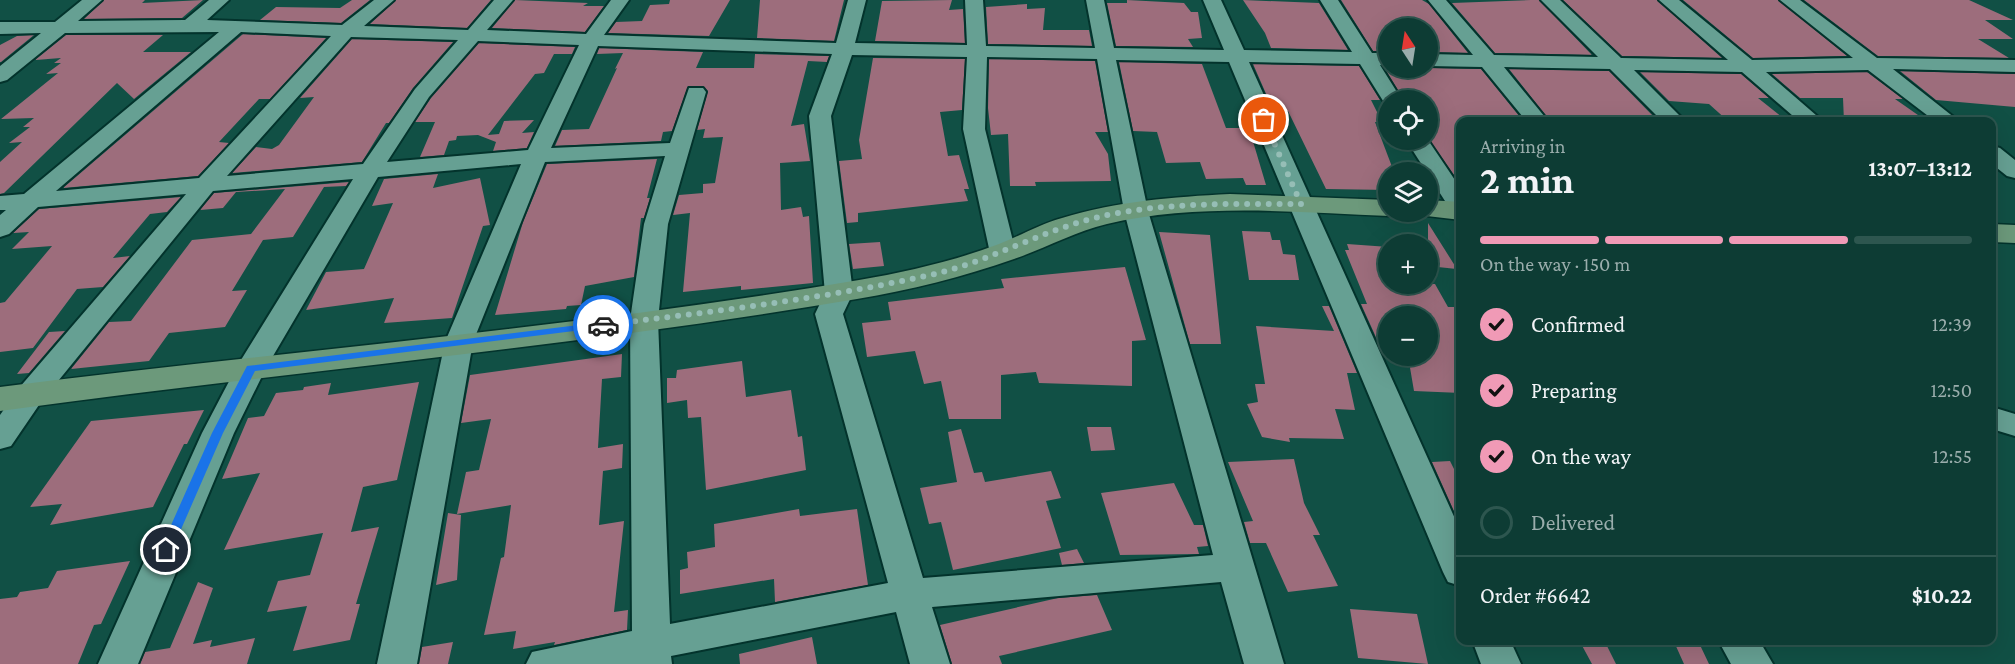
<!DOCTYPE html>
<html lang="en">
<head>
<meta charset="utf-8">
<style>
  body { margin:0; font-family:"Crimson Pro",serif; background:#16433c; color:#f1f3f6; height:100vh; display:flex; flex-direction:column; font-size:22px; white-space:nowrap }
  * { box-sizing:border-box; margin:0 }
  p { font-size:20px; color:#9aadac }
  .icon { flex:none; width:33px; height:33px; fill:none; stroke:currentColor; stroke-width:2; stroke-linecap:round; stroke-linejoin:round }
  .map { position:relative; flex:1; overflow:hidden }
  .panel { position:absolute; left:1456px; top:117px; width:540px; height:528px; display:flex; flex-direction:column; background:#0d3c34; border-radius:12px; box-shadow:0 6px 24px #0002,0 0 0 2px #2d564f }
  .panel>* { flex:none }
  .needle { width:39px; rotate:348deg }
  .controls { position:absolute; left:1378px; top:18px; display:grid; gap:12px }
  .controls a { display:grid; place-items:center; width:60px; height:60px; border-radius:50%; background:#0d3c34; box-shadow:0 6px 24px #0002,0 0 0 2px #2d564f; font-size:30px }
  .pin { position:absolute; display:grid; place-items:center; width:51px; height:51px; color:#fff; margin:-26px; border:3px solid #fff; border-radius:50%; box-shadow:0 2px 6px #0007 }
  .courier { position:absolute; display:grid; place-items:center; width:60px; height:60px; margin:-30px; border:4px solid #1a73e8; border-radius:50%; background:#fff; color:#222; box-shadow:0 2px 8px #0007 }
  .head em { font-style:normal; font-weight:700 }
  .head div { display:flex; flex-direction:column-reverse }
  .head { display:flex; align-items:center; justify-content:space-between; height:102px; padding:0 24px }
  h1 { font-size:39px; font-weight:700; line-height:45px }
  .bar { display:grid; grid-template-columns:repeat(4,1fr); gap:9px 6px; align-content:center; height:72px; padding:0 24px }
  .bar i { height:8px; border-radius:4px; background:#2d564f }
  .bar .on { background:#f09ab6 }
  .bar p { grid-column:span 4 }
  .line { display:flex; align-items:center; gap:15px; padding:0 24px; border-top:2px solid #2d564f }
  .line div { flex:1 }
  ol { padding:0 24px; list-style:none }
  li { display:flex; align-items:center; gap:18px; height:66px }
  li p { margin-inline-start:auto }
  li .icon { padding:6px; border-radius:50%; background:#f09ab6; color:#111; stroke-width:4 }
  li:last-child { color:#9aadac }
  li i { width:33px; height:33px; border:3px solid #2d564f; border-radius:50% }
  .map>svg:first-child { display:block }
  .building { fill:#9d6d7c }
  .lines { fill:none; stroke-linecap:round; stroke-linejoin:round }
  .minor-casing { stroke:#03332c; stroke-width:4 }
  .secondary-casing { stroke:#03332c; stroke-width:3 }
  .minor { fill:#66a093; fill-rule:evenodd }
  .secondary { fill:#6c997b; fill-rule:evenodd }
  .route { fill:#1a73e8 }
  .done { stroke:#96beb6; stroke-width:6; stroke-dasharray:0 10.8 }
</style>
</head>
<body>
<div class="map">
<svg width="2015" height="664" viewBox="0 0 2015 664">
  <rect width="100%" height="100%" fill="#115045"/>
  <path class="building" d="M104 0H145L142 3 203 0 182 18 84 19Z
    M352 0H370L341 23 260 20 276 7 340 8Z
    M396 0H491L467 28 370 24Z
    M515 0 588 3 583 6H604L585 32 492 28Z
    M670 0H730L709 36 608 33 616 22 642 21 650 5 669 4Z
    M760 0H844L834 41 757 38Z
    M952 0 949 10 963 9 965 43 875 41 882 1Z
    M1127 0 1184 3 1191 12H1198L1202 38 1188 39 1193 47 1116 46 1107 3H1127Z
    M1243 0 1319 3 1348 50 1271 48 1265 33Z
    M1341 0H1422L1429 4 1468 53 1428 52V28H1389V51H1373Z
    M1531 0H1539L1592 55 1495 53 1452 3Z
    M1563 0H1657L1722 58 1622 56Z
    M1683 0H1778L1847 56 1753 58Z
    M1804 0H1969L2013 20H1985L2013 39H1978L2009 58 1878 56Z
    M1027 4V9L1045 8 1043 30H1089L1092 46 988 44 986 7Z
    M243 34 326 38 270 99H259L219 142 229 143 198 176 63 188Z
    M34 35 1 62H0V45L17 36Z
    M66 35H163L143 52H191L134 99 117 83 4 193 0 194V162L22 142 9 143 30 127H23L34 118 1 119 58 73 46 74 61 63H54L61 58 35 60Z
    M352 39 453 42 413 88 389 123H386L362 162 232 173 256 147 272 149 279 145 314 97 300 98Z
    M479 43 575 47 572 54H554L544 73 535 74 488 135 499 134 504 121 534 120 522 133 534 132 527 148 493 151 496 142 478 135 457 136 456 140 449 141 444 155 420 157 435 122H415L431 98Z
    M599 48 703 52 696 68H754L755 54 829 56 827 62 808 61 791 126 804 124 810 161 780 163 781 210 801 207 803 217 809 216 813 283 741 290V286L683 292 690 213 673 215 679 195 703 193V184L715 183 723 137 703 138 705 129 697 130 708 91 703 86H688L672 131 663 132 661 141 555 146 562 130 589 129 617 68 615 69 623 53 597 54Z
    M873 58 965 59 962 110 940 112 948 156 959 155 969 189H964L968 201 858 213V222L847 223 839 161 862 159 859 140Z
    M989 59 1095 61 1108 132H1095L1108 154 1111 181 1035 182 1036 186H1010L1008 134 991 135 988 108Z
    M1119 62 1202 64 1226 128H1249L1266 185H1246L1243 178 1206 179 1200 162 1166 163 1157 132 1133 131Z
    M1253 64 1359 66 1380 100H1371L1382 122H1375L1394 172H1389V190L1326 189 1288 111 1274 112Z
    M1384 67 1481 69 1524 122H1461V185L1428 138V100H1404Z
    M1509 69 1609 71 1654 117 1590 116 1594 122H1551Z
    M1900 71 2015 74V107L1936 100Z
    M1640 72 1741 74 1769 98H1758L1788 122 1728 121 1709 104 1669 101Z
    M1867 72 1903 99H1895L1928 122H1844L1843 98H1800L1772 74Z
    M657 159 647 198H650L644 218H641L634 277 585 286 581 305 567 306 566 309 495 315 523 222 547 164Z
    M438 174 433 188 480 178 490 225 483 226 452 318 384 323 394 298 306 310 326 272 364 269 393 203 372 206 384 179Z
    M349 182 346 186 324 187 293 237 263 240 232 291 247 290 225 327 169 333 149 361 71 369 109 322 131 321 192 240 251 234 285 189 236 192 223 208 200 210 214 193Z
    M181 197 167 212 150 214 113 258 130 256 103 287 77 289 33 348 0 352V303L5 302 52 246 12 249 29 232 13 233 39 209Z
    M1428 223 1457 269 1428 266Z
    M1242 231 1270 232 1272 240H1280L1283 254 1295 255 1299 280H1249Z
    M1159 232 1210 235 1221 344H1190Z
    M880 242 884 266 853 269 849 244Z
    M1347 244 1389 247V284H1435L1448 307H1461V393L1414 391 1408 356H1403H1428V316H1389V344H1379L1361 304H1367L1345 250H1349Z
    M1125 267 1146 340 1132 341V386L1039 383 1036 372 1001 375V419H949L941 381 924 384 915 351 867 357 862 323 891 320 888 302 1004 288 1001 279Z
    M1322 306H1329L1357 373H1347L1355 410 1335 409 1344 439 1289 438 1290 442 1262 437 1247 404 1258 402 1255 384H1265L1256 326 1334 331Z
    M65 331 29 373 17 374 49 332Z
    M622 354 621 377 602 379 598 448 623 444 622 468 603 471 599 525 624 521 614 612 628 610 627 630 554 645 555 642 513 649 516 631 484 635 501 558 504 557 511 505 457 514 466 472 479 470 491 419 461 423 470 375Z
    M742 361 746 397 791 390 798 437 802 436 806 470 706 490 701 417 688 418 687 400 667 403V378H676L677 370Z
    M419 382 397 480 363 487 351 532 379 527 356 604H360L350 640 293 651 307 606 267 612 278 581 310 575 323 533 224 550 260 473 222 479 248 418 264 416 276 393 303 390 304 387 331 383 328 395Z
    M204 410 187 444H184L153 507 50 525 62 504 30 507 91 421Z
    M1087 427H1111L1115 450 1091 451Z
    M961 429 974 473 982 472 985 482 1051 471 1061 498 1046 501 1061 548 953 570 941 522 929 524 920 488 957 482 948 432Z
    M1294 459 1304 503 1320 535H1313L1338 586 1288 592 1266 543H1250L1244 522 1253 521 1228 462Z
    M1450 461 1461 483V527L1432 462Z
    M1174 483 1194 525H1203L1208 546 1197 547 1199 554 1120 555 1101 493Z
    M799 509 800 516 857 509 868 585 775 602 774 579 680 594V570L688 568 687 552 715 547 714 524Z
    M448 513 461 515 457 580 436 585Z
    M1077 549 1084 563 1062 565 1059 553Z
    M130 561 101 624 94 625 78 664H0V599L17 597 20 592 48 588 57 571Z
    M198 582 213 588 193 644 212 640 210 647 255 638 247 664H140L145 652 170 648Z
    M1097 595 1112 630 999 656 1002 664H952L940 625 1058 598Z
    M1350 609 1417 614 1428 664 1358 658Z
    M812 637 817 664H740L739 654Z
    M1579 640H1604L1616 664H1592Z
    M453 642 448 664H419L422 647Z
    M1675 644 1700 645 1709 664H1684Z"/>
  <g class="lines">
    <g class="minor-casing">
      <path id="minor" d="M82 0H102L78 21 185 20 209 0H229L207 20 342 25 374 0H394L364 26 468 30 494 0H513L487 30 586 34 611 0H629L604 35 836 43 848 0H866L855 43 967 45 965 0H983L986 46 1095 48 1086 0H1104L1114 48 1224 50 1203 0H1221L1244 50 1352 52 1320 0H1338L1372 53H1389V65H1380L1402 100H1389V106L1385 104 1360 64 1249 62 1461 532V586L1448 582 1443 572 1229 62 1116 60 1148 211 1284 664H1244L1221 582 932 607 950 664H910L896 612 671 656 672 664H526L532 652 632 631 630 320 644 224 665 156 545 162 473 342 417 664H377L445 342 521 164 378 177 266 368 234 433 138 664H98L202 433 236 368 353 179 213 191 41 402 11 446 0 449V415L19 388 186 194 38 207 9 234 0 237V215L6 210H0V196L24 194 219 32 65 33 7 80 0 82V66L41 33 0 34V22H55ZM241 32 331 36 199 178 56 191ZM351 37 458 40 415 89 363 164 227 176ZM478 41 579 45 528 150 387 162 429 97ZM598 46 832 54 809 116 825 293 815 314 888 583 670 624 658 320 668 224 706 92 703 88H689L670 143 551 148ZM852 55 967 57 963 129 990 253 994 258 1003 261 1012 258 1016 253 985 129 987 57 1097 59 1124 211 1213 555 923 578 843 314 853 293 831 116Z
        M1428 0H1446L1494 55 1598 57 1541 0H1560L1621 58 1728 60 1659 0H1679L1752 60 1853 58 1780 0H1800L1877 58 2015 60V72L1893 69 1960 122H1936L1868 70 1766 72 1824 122H1800L1742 72 1634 70 1686 122H1663L1610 69 1504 67 1549 122H1527L1482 67 1428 66V54L1473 55Z
        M1406 140H1428L1461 189V214L1452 212Z
        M1992 146 2000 148 2015 160V178L2007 176 1992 164Z
        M1992 407 2015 414V436L1992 429Z
        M1472 640H1510L1521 664H1481Z
        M1718 640H1759L1773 664H1731Z"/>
    </g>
    <g class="secondary-casing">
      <path id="secondary" d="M1230 194 1389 200V212H1401L1389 216C1296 212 1198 203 1107 224 1074 232 1046 248 1014 259 963 277 910 290 857 299 573 347 285 372 0 411V387C286 351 575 328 859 280 906 272 954 261 999 244 1020 236 1040 224 1062 218 1117 201 1173 197 1230 194Z
        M1428 200 1461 202V220L1418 215 1416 212H1428Z
        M1992 224 2015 225V243L1992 242Z"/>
    </g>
    <use href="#minor" class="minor"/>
    <use href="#secondary" class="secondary"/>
  </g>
  <path class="route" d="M603 322 606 323V327L255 371 223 433 172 550 166 554 160 550 212 433 247 366Z"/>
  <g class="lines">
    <path class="done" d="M603 325C711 312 820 299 926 276 978 265 1022 241 1071 225 1141 201 1228 204 1301 204L1264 120"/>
  </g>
</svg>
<div class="controls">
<a><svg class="needle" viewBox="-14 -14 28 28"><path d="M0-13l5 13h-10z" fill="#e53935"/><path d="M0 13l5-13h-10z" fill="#9aadac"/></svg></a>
<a><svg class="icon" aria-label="locate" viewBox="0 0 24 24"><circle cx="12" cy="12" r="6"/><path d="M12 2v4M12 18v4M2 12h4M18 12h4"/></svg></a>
<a><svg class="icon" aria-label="layers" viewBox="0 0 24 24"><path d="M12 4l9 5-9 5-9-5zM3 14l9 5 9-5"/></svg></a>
<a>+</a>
<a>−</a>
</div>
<div class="pin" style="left:1264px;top:120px;background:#ea580c"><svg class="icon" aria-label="bag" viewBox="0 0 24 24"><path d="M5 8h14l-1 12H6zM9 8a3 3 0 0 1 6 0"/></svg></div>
<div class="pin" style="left:166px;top:550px;background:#1f2937"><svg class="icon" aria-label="home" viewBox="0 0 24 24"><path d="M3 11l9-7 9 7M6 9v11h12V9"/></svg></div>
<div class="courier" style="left:603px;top:325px"><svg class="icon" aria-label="car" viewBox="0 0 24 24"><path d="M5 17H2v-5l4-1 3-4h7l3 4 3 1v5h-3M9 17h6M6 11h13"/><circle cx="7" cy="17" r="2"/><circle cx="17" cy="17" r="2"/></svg></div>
<section class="panel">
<div class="head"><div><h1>2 min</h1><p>Arriving in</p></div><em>13:07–13:12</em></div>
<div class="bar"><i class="on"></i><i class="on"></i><i class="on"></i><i></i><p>On the way · 150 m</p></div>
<ol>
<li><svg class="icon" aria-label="check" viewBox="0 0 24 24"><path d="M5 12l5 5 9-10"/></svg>Confirmed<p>12:39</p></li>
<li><svg class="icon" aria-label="check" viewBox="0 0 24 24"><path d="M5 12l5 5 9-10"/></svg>Preparing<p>12:50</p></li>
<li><svg class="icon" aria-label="check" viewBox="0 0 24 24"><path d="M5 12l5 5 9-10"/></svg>On the way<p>12:55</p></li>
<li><i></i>Delivered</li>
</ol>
<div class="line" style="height:78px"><div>Order #6642</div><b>$10.22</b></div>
</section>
</div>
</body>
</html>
